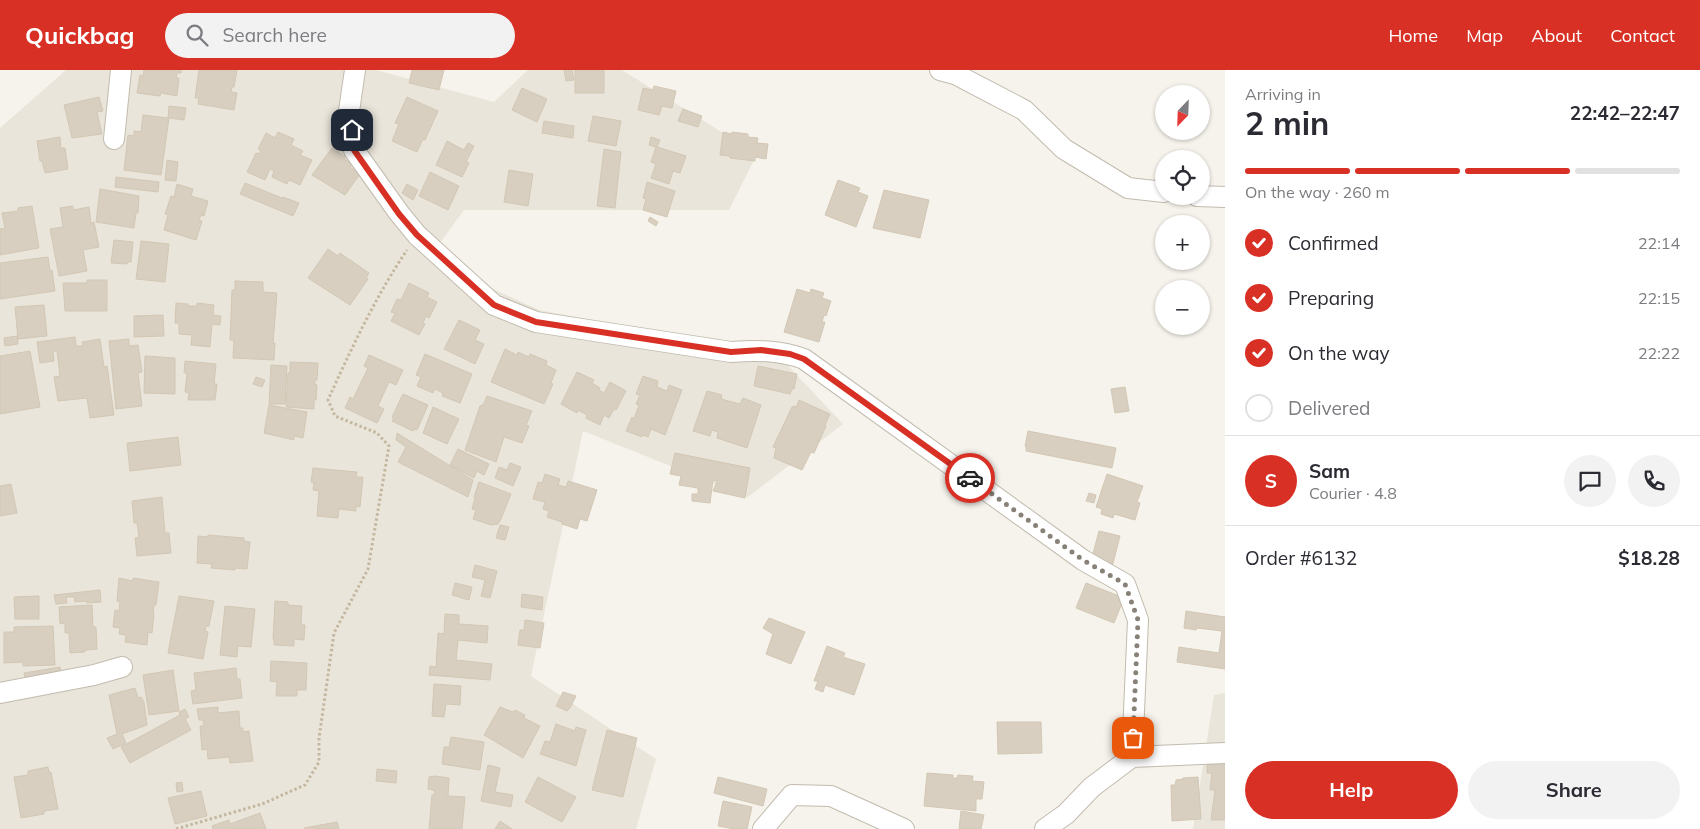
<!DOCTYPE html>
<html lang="en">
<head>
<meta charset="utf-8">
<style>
  body { margin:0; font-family:Mulish,sans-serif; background:#f2f2f3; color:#2b2b33; height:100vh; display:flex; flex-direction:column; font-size:19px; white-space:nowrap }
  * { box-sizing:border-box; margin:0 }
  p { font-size:16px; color:#7c7c81 }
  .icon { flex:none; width:28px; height:28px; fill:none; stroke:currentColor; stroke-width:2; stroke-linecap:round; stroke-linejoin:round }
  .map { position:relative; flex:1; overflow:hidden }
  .sheet { display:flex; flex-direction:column; background:#fff; width:475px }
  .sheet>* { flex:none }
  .needle { width:32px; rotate:203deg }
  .tools { position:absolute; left:1155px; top:15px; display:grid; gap:10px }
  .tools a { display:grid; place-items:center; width:55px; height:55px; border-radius:50%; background:#fff; box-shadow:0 1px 4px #0004; font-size:25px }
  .pin { position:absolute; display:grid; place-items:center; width:42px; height:42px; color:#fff; margin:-21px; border-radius:10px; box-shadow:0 2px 8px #0006 }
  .courier { position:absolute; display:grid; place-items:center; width:50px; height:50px; margin:-25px; border:4px solid #d93025; border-radius:50%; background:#fff; color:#222; box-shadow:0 1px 6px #0007 }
  .head em { font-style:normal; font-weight:700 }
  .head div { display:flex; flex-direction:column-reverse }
  .head { display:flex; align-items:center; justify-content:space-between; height:85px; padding:0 20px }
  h1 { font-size:32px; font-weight:700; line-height:38px }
  .bar { display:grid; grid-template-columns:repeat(4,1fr); gap:8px 5px; align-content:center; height:60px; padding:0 20px }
  .bar i { height:6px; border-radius:4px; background:#e1e1e2 }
  .bar .active { background:#d93025 }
  .bar p { grid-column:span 4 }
  .line { display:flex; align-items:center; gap:12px; padding:0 20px; border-top:1px solid #e1e1e2 }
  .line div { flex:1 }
  .round { display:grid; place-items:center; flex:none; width:52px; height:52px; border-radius:26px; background:#f2f2f3 }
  ol { padding:0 20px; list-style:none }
  li { display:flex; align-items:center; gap:15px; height:55px }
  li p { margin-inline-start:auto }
  li .icon { padding:5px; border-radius:50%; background:#d93025; color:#fff; stroke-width:4 }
  li:last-child { color:#7c7c81 }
  li i { width:28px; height:28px; border:2px solid #e1e1e2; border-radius:50% }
  .primary-button { display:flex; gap:10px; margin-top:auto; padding:10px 20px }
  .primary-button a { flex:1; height:58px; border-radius:30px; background:#d93025; color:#fff; font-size:20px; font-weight:700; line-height:58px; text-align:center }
  .primary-button a+a { background:#f2f2f3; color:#2b2b33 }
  header { display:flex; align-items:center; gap:30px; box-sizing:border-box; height:70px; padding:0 25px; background:#d93025; color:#fff }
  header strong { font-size:24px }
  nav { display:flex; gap:28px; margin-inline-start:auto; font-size:18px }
  .search { width:350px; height:45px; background:#f2f2f3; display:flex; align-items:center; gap:12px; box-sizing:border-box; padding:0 18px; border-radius:28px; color:#7c7c81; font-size:19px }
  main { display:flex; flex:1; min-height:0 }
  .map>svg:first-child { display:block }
  .residential { fill:#eae5da }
  .building { fill:#d8cfc1; stroke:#d3c7b4 }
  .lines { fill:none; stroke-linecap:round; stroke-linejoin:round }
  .minor-casing { stroke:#c2bbae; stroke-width:22 }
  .path { stroke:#c4b79f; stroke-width:3; stroke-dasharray:2.5 2.5; stroke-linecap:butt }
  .minor { stroke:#fff; stroke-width:20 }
  .done { stroke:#878178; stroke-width:5; stroke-dasharray:0 9 }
  .route { stroke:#d93025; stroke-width:6 }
</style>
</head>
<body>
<header>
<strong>Quickbag</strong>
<div class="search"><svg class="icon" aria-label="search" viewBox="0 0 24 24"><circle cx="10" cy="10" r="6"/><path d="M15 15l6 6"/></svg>Search here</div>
<nav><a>Home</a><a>Map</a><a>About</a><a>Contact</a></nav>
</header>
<main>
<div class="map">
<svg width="1225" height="759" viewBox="0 0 1225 759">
  <rect width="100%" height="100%" fill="#f6f3ec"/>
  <path class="residential" d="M66 0H376L494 32 528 0H622L757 84 729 140H464L428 189 539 240 778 285 843 354 748 427 583 361 531 606 656 689 636 759H0V58Z
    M1225 623V759H1193L1214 625Z"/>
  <path class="building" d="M144 0H181V3H177L176 8H179L177 26 161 23 160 26 137 23 140 5 143 6Z
    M199 0H237L234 17H232L231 22 237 23 234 40 198 34 199 28H195Z
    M412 0H444L439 20 409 13Z
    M564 0H572L574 10 566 11Z
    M575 0H604V23H575Z
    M654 16 676 21 672 38 662 36 659 45 638 40 643 18 653 20Z
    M522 18 547 29 537 52 512 40Z
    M99 27 103 41 97 42 102 64 72 68 64 35Z
    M407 27 438 41 425 70 423 69 417 82 392 71 399 54 395 53Z
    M169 36 186 38 184 50 169 48 161 105 124 100 128 65 134 66V61L141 62 143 45 168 48Z
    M683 39 702 46 698 57 678 51Z
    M593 46 621 51 616 76 588 71Z
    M544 51 574 56 573 68 542 63Z
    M278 62 294 69 291 75 303 81 300 85 312 90 300 115 289 110 287 114 272 107 274 101 270 99 265 110 247 102 256 83 259 84 261 80 258 79 266 63 275 68Z
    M723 62 732 64V62L748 64V67L758 68 757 73 768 74 766 89 755 87V91L730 88V86L720 85Z
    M60 67 61 78H65L68 99 45 103 42 91H40L37 71Z
    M651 67 660 70 657 77 686 86 680 103 673 101 669 114 651 108 656 94 651 92 656 77 649 75Z
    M447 71 464 80 468 73 474 76 466 92 469 93 462 107 436 95Z
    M332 78 345 87 344 89 352 94 350 97 360 104 345 125 312 105Z
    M604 79 621 82 615 138 597 136Z
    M167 90 178 92 176 111 165 110Z
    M509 100 533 104 528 136 504 132Z
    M430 102 459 116 448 140 419 126Z
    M116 107 159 112 158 122 115 117Z
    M838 110 860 118 858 122 868 126 856 157 825 145Z
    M647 112 675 121 667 147 643 140 646 129 643 128Z
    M245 113 282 128 283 127 299 133 293 146 240 124Z
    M177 114 193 119 191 126 208 131 204 146 201 145 199 150 202 151 196 170 164 160 168 145 165 144 171 126 174 127Z
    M407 114 418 120 413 130 402 123Z
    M100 119 139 126 138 143H136L134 158 96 152Z
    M884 120 929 130 920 168 873 158Z
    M32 136 39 178 0 185V159L5 158 2 143 18 141V138Z
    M73 136V140L89 137 91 153 94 152 99 177 83 180 87 201 59 206 50 159 63 157 60 138Z
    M650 147 658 152 656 156 648 151Z
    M114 170 133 172 131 192H128L127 194 111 193Z
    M141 171 169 174 165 212 136 209Z
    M328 179 338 186 340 183 369 203 366 208 368 209 350 235 308 208Z
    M48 187 50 201 52 200 55 221 0 229V193Z
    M87 210H107V241H65L63 213H87Z
    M235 211 263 212V222L277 223 273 274 275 273 274 290 233 288 234 270H230L232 220H235Z
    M409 213 429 223 427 227 437 232 429 248 426 246 423 253 425 254 419 265 391 251 395 243 391 242 397 229 401 230Z
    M797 219 810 223 811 219 824 223 822 228 831 231 826 246 824 245 822 252H825L819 272 784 262Z
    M176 233 188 234V236H197V233L214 235 213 245 221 246 220 255 212 254 210 277 191 275 192 265 179 264V253H175Z
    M44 235 47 266 18 269 15 237Z
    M163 245 164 266 134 267V246Z
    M459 250 480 260 475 270 484 274 475 294 444 279Z
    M17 266 18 274 5 276 4 268Z
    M75 267 76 276H83L82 272 100 269 104 297 107 296 114 345 90 348 87 328 58 331 54 307 60 306 57 281H53L54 291 40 293 37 272Z
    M129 269V276L138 275 142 302 138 303 142 336 116 339 109 271Z
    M505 279 517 285 518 282 529 287 530 284 547 291 546 295 556 300 551 313 553 314 544 334 491 312Z
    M30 281 40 337 0 344V286Z
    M425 284 472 304 460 333 442 326 443 323 435 319 433 323 417 316 421 307 416 305Z
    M369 285 403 300 396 315 389 312 378 336 384 339 377 353 345 338 350 327 353 329 368 298 364 296Z
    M145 286 175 288V324L144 323Z
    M185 291 216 294 214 314H217L215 330H188L189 323 185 322 187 303H184Z
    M290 292 318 293 317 310H315V315H317L316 330H314V339L286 337 288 303H290Z
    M271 295 287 296 285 334H269Z
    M758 296 797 304 794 319H792L790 324 754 316Z
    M577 302 594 310 592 313 600 318 599 320 604 323 610 312 626 321 616 340 614 339 609 348 604 345 600 355 586 348 587 345 578 340 577 343 561 334Z
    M643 306 658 311 657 317 667 321 669 315 682 320 665 365 651 359 648 367 643 365 642 367 626 361 632 347 634 349 639 335 636 334 640 325 636 324Z
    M256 307 265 310 262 317 253 314Z
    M1125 317 1129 341 1115 343 1111 319Z
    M707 321 722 325 721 329 740 334 743 328 761 335 747 378 717 368 718 362 712 360 710 366 693 361Z
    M403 324 428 335 417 360 414 359 413 361 392 351 394 348 392 347Z
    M487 326 532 341 526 355 529 356 522 373 504 367 496 392 465 380 480 336 483 335Z
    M799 330 830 344 825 355 826 356 814 383 811 382 802 400 774 388 776 378 773 377 792 337 797 336Z
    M269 335 307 342 303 368 294 366V370L264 363Z
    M433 337 459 349 447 374 423 363Z
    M1028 361 1116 378 1112 398 1026 381V376H1025Z
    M397 363 473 410 468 427 398 392 406 377 396 370Z
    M178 367 181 395 130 401 127 373Z
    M458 379 489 394 484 405 477 401 474 408 450 395Z
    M675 383 750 398 745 428 713 421 717 411 713 410 710 433 692 431V424H698V418L679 415 681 406 670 404Z
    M510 393 521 397 513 416 495 408 499 397 507 400Z
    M313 398 357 402 356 407H363L360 437 356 436V441L339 439 338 448 317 446 319 421 313 420 314 413 311 412Z
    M545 404 560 409 558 415 566 417 568 411 597 420 587 451 580 449 577 459 562 454V452L547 447 549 441 543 439 545 432 533 429 538 412 542 413Z
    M1107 404 1143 416 1137 432 1140 433 1135 450 1114 444 1113 448 1101 444 1102 439 1096 437Z
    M479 412 511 424 501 449 498 454 491 455 473 449 476 440 472 439 475 428 474 427Z
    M11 414 17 443 0 446V416Z
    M1089 423 1096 425 1094 433 1086 431Z
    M162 427 165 463H169L171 483 137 486 135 468 139 467 137 453H134L132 431Z
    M500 455 509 457 505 470 496 468Z
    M1099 461 1120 466 1112 497 1091 491Z
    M208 465 244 468V471L250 472 247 499 235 498V500L211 498 212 494 197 493 198 466 208 467Z
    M475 495 497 501 490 528 481 526 485 510 472 507Z
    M119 508 133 511V508L159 512 156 535H154L153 543H154L152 563 148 562 147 575 125 572 126 565 119 564 120 558 113 557 115 540 119 541 120 532 117 531Z
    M455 513 472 517 469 530 452 525Z
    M1086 513 1124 528 1114 553 1076 538Z
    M100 520 101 532 87 533 86 531 75 532 74 527H66L67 533 56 534 54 525Z
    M522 524 543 527 542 540 521 537Z
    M39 526V549H15L14 527Z
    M179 526 214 531 209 556H206L205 561 208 562 203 589 168 583Z
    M275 531 288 532V535L302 536 301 555H305L304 570 294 569V576L274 575V569H273Z
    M92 535 93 557H96L97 579 85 580V582L70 583 69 563H65V553L60 554 59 537Z
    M225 536 255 539 251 577 238 576 237 587 220 585Z
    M1186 541 1225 547V599L1177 592 1179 577 1219 583 1222 561 1197 558 1196 560 1184 558Z
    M445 544 459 545V554L488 556 487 573 458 570 456 590 492 594 490 610 429 605 430 596 436 597 438 563 444 564Z
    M769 548 805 562 791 594 766 584 773 564 763 558Z
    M525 550 544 553 540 578 518 575 520 560H524Z
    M53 556 55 595 23 596V592L4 593V562H14V557Z
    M827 576 845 583 843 587 865 594 854 625 825 615 823 622 815 619 818 611H814Z
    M271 591 307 593 306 620H297V626H276L277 612 270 611Z
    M60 597 62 611 27 618 24 603Z
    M236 598 237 609H240L242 628 193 634 191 621 196 620 194 603Z
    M173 600 179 641 149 645 143 605Z
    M434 614 461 616 460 635 446 634 444 647 432 646Z
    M135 618 138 628 141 627 144 632 147 655 122 664 126 673 113 679 107 668 117 664 109 625Z
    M563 622 576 626 570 638 567 641 556 636Z
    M218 637V643L239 641 240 658H243V662L249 661 253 691 230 693 229 687 208 689 207 679 202 680 200 656H204L203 650H199L197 639Z
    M500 637 513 642 515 640 525 645 524 648 540 656 523 688 484 665Z
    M185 639 189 647 185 649 191 660 130 693 121 677 180 645 179 642Z
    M997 652H1041L1042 683 998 684Z
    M556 654 575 661 576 657 586 660 576 696 540 684 545 671 550 672Z
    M607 660 637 668 623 727 592 720Z
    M451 667 484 672 480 700 442 694 444 677H449Z
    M1207 692H1225V750H1211L1215 720H1210L1212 703H1207Z
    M488 695 500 698 495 722 513 725 511 737 481 731Z
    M48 697 49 702H51L58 739 44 741V744L21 748 14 707 28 705V701Z
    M377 699 397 701 396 713 376 711Z
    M927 703 953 705V708H957L958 705 973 706 972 711 984 712 982 729H976V741L924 736Z
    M435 706 449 708 448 726 465 727 462 759H429L432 725H434L435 722 433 720 428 719 429 707Z
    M538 707 576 727 562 752 525 732Z
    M718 707 767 719 763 736 714 723Z
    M1198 707 1201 749 1172 751 1171 715H1175L1176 710 1183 709V708Z
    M182 712 183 721 177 722 176 713Z
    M201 721 207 746 175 754 168 728Z
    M723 731 752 737 747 759H734L718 756Z
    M961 741 984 745 981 759H959Z
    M260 743 266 759H213L212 756 229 750 230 754Z
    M500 751 512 759H495Z
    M337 752 339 759 304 758Z"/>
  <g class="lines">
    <g class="minor-casing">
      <path id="minor" d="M355 0 349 41 354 80 399 143 417 165 494 235 536 252 731 282C756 280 780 280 804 289L1083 490 1125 514 1138 550 1132 687
        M940 0 955 4 1024 40 1064 79 1128 118 1164 122
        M114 69 121 0
        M1197 126 1225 127
        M0 623 94 605 122 597
        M763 759 792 725 831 726 904 759
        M1045 759 1066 744 1092 717 1132 687 1225 683"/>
    </g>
    <path class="path" d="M176 759 262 734 305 715 319 692V668L334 563 368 499 389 376 377 363 335 346 328 330C350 281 377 224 407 180"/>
    <use href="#minor" class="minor"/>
  </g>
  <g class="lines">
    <path class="done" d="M970 408 1083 490 1125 514 1138 550 1133 668"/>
    <path class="route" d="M352 60 354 80 399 144 417 165 494 235 536 252 731 282 761 280 790 284 804 289 970 408"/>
  </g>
</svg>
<div class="tools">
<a><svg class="needle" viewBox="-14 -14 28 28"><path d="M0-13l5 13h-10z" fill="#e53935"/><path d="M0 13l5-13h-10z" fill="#7c7c81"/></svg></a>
<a><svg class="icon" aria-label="locate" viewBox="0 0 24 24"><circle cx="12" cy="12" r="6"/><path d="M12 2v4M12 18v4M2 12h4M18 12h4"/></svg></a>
<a>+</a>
<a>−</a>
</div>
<div class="pin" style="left:1133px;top:668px;background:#ea580c"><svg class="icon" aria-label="bag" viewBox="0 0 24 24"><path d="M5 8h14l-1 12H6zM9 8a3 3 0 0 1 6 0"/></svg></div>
<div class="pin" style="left:352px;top:60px;background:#1f2937"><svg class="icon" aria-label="home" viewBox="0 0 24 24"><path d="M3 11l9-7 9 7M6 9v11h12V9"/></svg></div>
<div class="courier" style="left:970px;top:408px"><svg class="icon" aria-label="car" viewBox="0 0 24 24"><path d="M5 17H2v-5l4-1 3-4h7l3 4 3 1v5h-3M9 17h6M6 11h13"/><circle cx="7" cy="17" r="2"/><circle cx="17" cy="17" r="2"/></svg></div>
</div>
<section class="sheet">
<div class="head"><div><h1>2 min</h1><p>Arriving in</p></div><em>22:42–22:47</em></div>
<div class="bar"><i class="active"></i><i class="active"></i><i class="active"></i><i></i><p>On the way · 260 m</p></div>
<ol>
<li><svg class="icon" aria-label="check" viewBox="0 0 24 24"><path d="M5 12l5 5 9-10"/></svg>Confirmed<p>22:14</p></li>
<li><svg class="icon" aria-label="check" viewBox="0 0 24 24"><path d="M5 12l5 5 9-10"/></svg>Preparing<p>22:15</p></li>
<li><svg class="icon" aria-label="check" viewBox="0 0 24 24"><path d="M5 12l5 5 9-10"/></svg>On the way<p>22:22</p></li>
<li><i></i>Delivered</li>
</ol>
<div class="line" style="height:90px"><b class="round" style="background:#d93025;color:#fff">S</b><div><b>Sam</b><p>Courier · 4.8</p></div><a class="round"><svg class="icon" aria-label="chat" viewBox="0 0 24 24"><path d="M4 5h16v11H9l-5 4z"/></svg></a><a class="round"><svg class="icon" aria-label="phone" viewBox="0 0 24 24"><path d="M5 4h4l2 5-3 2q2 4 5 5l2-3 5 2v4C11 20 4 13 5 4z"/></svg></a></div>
<div class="line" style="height:65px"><div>Order #6132</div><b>$18.28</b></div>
<div class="primary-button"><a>Help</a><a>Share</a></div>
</section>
</main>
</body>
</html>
